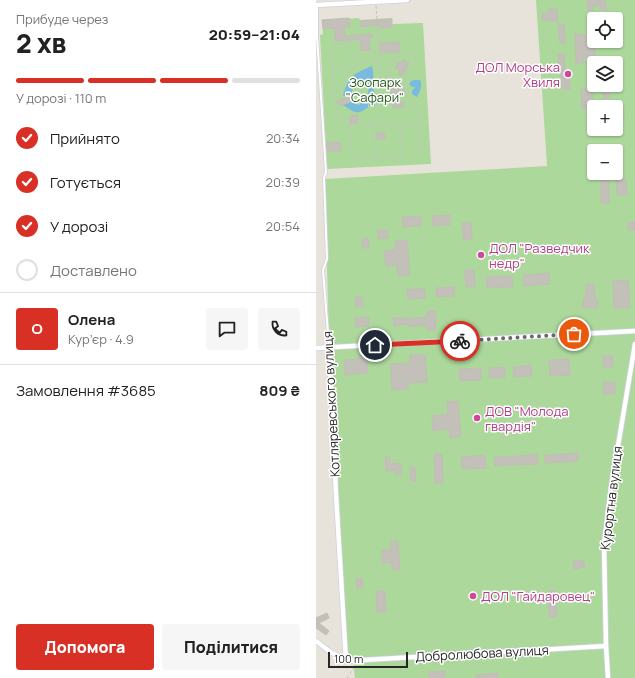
<!DOCTYPE html>
<html lang="uk">
<head>
<meta charset="utf-8">
<style>
  body { margin:0; font-family:Manrope,sans-serif; background:#f6f6f6; color:#222; height:100vh; display:flex; flex-direction:column; font-size:15px; white-space:nowrap }
  * { box-sizing:border-box; margin:0 }
  p { font-size:13px; color:#767676 }
  .icon { flex:none; width:22px; height:22px; fill:none; stroke:currentColor; stroke-width:2; stroke-linecap:round; stroke-linejoin:round }
  .map { position:relative; flex:1; overflow:hidden }
  .details { display:flex; flex-direction:column; background:#fff; width:316px }
  .details>* { flex:none }
  .controls { position:absolute; left:271px; top:12px; display:grid; gap:8px }
  .controls a { display:grid; place-items:center; width:36px; height:36px; border-radius:4px; background:#fff; box-shadow:0 1px 3px #0004; font-size:20px }
  .scale { position:absolute; left:12px; bottom:10px; width:80px; box-sizing:border-box; padding-left:4px; border:2px solid #272727; border-top:0; font-size:11px; line-height:14px; white-space:nowrap; color:#272727; -webkit-text-stroke:3px #fff; paint-order:stroke }
  .pin { position:absolute; display:grid; place-items:center; width:34px; height:34px; color:#fff; margin:-17px; border:2px solid #fff; border-radius:50%; box-shadow:0 1px 4px #0007 }
  .courier { position:absolute; display:grid; place-items:center; width:40px; height:40px; margin:-20px; border:3px solid #d93025; border-radius:50%; background:#fff; color:#222; box-shadow:0 1px 5px #0007 }
  .headline em { font-style:normal; font-weight:800 }
  .headline div { display:flex; flex-direction:column-reverse }
  .headline { display:flex; align-items:center; justify-content:space-between; height:68px; padding:0 16px }
  h1 { font-size:26px; font-weight:800; line-height:30px }
  .bar { display:grid; grid-template-columns:repeat(4,1fr); gap:6px 4px; align-content:center; height:48px; padding:0 16px }
  .bar i { height:5px; border-radius:3px; background:#e0e0e0 }
  .bar .selected { background:#d93025 }
  .bar p { grid-column:span 4 }
  .line { display:flex; align-items:center; gap:10px; padding:0 16px; border-top:1px solid #e0e0e0 }
  .line div { flex:1 }
  .round { display:grid; place-items:center; flex:none; width:42px; height:42px; border-radius:4px; background:#f6f6f6 }
  ol { padding:0 16px; list-style:none }
  li { display:flex; align-items:center; gap:12px; height:44px }
  li p { margin-inline-start:auto }
  li .icon { padding:4px; border-radius:50%; background:#d93025; color:#fff; stroke-width:4 }
  li:last-child { color:#767676 }
  li i { width:22px; height:22px; border:2px solid #e0e0e0; border-radius:50% }
  .primary-button { display:flex; gap:8px; margin-top:auto; padding:8px 16px }
  .primary-button a { flex:1; height:46px; border-radius:4px; background:#d93025; color:#fff; font-size:16px; font-weight:800; line-height:46px; text-align:center }
  .primary-button a+a { background:#f6f6f6; color:#222 }
  main { display:flex; flex:1; min-height:0 }
  .map>svg:first-child { display:block }
  .green { fill:#acd89c; fill-rule:evenodd }
  .water { fill:#78bbde }
  .building { fill:#c3bfb9; stroke:#c2beb4 }
  .lines { fill:none; stroke-linecap:round; stroke-linejoin:round }
  .lane-casing { stroke:#cfd1de; stroke-width:3.5 }
  .street-casing { stroke:#cfd1de; stroke-width:6 }
  .path { stroke:#c3c3c3; stroke-width:1; stroke-dasharray:3 2; stroke-linecap:butt }
  .lane { stroke:#fff; stroke-width:2 }
  .street { stroke:#fff; stroke-width:4.5 }
  .done { stroke:#6b6966; stroke-width:4; stroke-dasharray:0 7.2 }
  .route { stroke:#d93025; stroke-width:5 }
  .hotel-dot { fill:#d1479c; stroke:#fff; stroke-width:1.5 }
  .labels { text-anchor:middle; stroke-width:3; stroke-linejoin:round; paint-order:stroke }
  .hotel-label { font-size:13px; fill:#b23c85; stroke:#fff; text-anchor:start }
  .park-label { font-size:13px; fill:#285921; stroke:#fff }
  .street-label { font-size:13px; fill:#272727; stroke:#fff }
</style>
</head>
<body>
<main>
<section class="details">
<div class="headline"><div><h1>2 хв</h1><p>Прибуде через</p></div><em>20:59–21:04</em></div>
<div class="bar"><i class="selected"></i><i class="selected"></i><i class="selected"></i><i></i><p>У дорозі · 110 m</p></div>
<ol>
<li><svg class="icon" aria-label="check" viewBox="0 0 24 24"><path d="M5 12l5 5 9-10"/></svg>Прийнято<p>20:34</p></li>
<li><svg class="icon" aria-label="check" viewBox="0 0 24 24"><path d="M5 12l5 5 9-10"/></svg>Готується<p>20:39</p></li>
<li><svg class="icon" aria-label="check" viewBox="0 0 24 24"><path d="M5 12l5 5 9-10"/></svg>У дорозі<p>20:54</p></li>
<li><i></i>Доставлено</li>
</ol>
<div class="line" style="height:72px"><b class="round" style="background:#d93025;color:#fff">О</b><div><b>Олена</b><p>Кур’єр · 4.9</p></div><a class="round"><svg class="icon" aria-label="chat" viewBox="0 0 24 24"><path d="M4 5h16v11H9l-5 4z"/></svg></a><a class="round"><svg class="icon" aria-label="phone" viewBox="0 0 24 24"><path d="M5 4h4l2 5-3 2q2 4 5 5l2-3 5 2v4C11 20 4 13 5 4z"/></svg></a></div>
<div class="line" style="height:52px"><div>Замовлення #3685</div><b>809 ₴</b></div>
<div class="primary-button"><a>Допомога</a><a>Поділитися</a></div>
</section>
<div class="map">
<svg width="319" height="678" viewBox="0 0 319 678">
  <rect width="100%" height="100%" fill="#e8e3da"/>
  <path class="green" d="M220 0H319V678H39L37 661H31L13 347 9 179 231 166ZM278 19H300V41H278ZM278 63H300V85H278ZM278 107H300V129H278ZM278 151H300V173H278Z
    M43 18 44 20 76 18V24L107 23 115 164 11 169 4 35 7 34 6 20Z"/>
  <path class="water" d="M56 66 57 70 59 106H53L52 80 43 81 37 87 35 95 27 96C32 77 38 73 56 66Z
    M98 80H104C107 86 104 91 101 97L96 94V91L99 87H96L93 84 95 81Z
    M47 100H52V107C42 116 37 112 27 105L35 102 43 105Z"/>
  <path class="building" d="M280 0H289L291 10H285L284 5 276 6 277 11H272L271 1Z
    M233 9H241L242 21H229L226 19V13H234Z
    M33 18 34 27 28 28 29 36 56 34V38L53 39 54 50 45 51 44 39 19 41 18 28 7 29 6 20Z
    M76 19V27L63 28V25L44 27V21Z
    M242 24H248L249 43H244Z
    M259 34H266V36L278 35 279 58H267L268 63H260Z
    M83 42 84 52H64V43Z
    M242 54H248L249 75H253L254 89H246L244 67H243Z
    M87 60 93 62 89 72H88L86 76 82 74 84 70 79 68 82 62 86 63Z
    M300 77H305L306 88H300Z
    M74 78 88 91 89 94 75 95Z
    M287 85H293L294 97 287 98Z
    M265 89H276L277 109H266Z
    M35 96 37 101 23 106 21 101Z
    M88 102V107L77 108 76 103Z
    M300 107H307L308 118 300 119Z
    M41 115 42 123 34 124V116Z
    M68 132 69 139H60V133Z
    M11 142 25 143V151H11Z
    M300 179H310L311 195H301Z
    M293 180V204L285 203V181Z
    M134 215V225L117 226 116 216Z
    M105 216V226L87 227 86 217Z
    M155 222 156 239 148 240 146 223Z
    M312 222H319V230H312Z
    M61 230H72V238L62 239Z
    M52 238 53 248H46V239Z
    M91 240 94 275 82 276 81 265 70 266 68 251 80 250 79 241Z
    M149 270H158L159 286 150 287Z
    M233 273 234 284 208 286 207 275Z
    M196 276 197 287 171 288 170 277Z
    M312 280 314 308H298L297 281Z
    M270 284H278L279 299H282V308H267V299H270Z
    M138 287 139 296 120 297V288Z
    M108 288 109 298 92 299 91 290Z
    M45 296 47 306 40 307 39 297Z
    M111 311H120V330H111V325L93 327 92 324 78 326 77 318 86 317V319L111 317Z
    M53 317V326L40 327 39 318Z
    M51 355 52 373 29 375 28 360 44 359V356Z
    M94 355H109L111 382 92 383V389L76 390 74 364 94 363Z
    M287 356H297V367H287Z
    M253 359 254 375 234 376 233 360Z
    M215 365 216 376 198 377 197 367Z
    M189 367V378H173V368Z
    M165 368V380L144 381 143 369Z
    M287 382H299V394H287Z
    M142 401 145 437 134 438 133 429 117 431 116 416 132 414 131 402Z
    M262 453V461L229 463V455Z
    M118 454H126L127 483H119Z
    M221 454 222 464 179 466 178 457 202 456Z
    M169 455 170 468 146 469 145 457Z
    M69 457H74V464L85 463 86 474 80 475V470L70 471Z
    M99 467 100 481H95L94 468Z
    M82 541 84 570H76L75 562 66 563V550H75L74 542Z
    M267 560 269 567 258 569 257 562Z
    M46 578 47 588H41L40 579Z
    M60 591H69L70 612H61Z
    M232 591H240L241 617H233Z
    M11 613 13 618 3 623 13 631 10 635 0 628V618Z
    M129 671V678H113L112 672Z
    M181 673 182 678H160V675Z"/>
  <g class="lines">
    <g class="lane-casing">
      <path id="lane" d="M1 6V36L10 172 8 178 11 259 7 270 13 346"/>
    </g>
    <g class="street-casing">
      <path id="street" d="M0 5 91 0
        M0 348 319 331
        M13 348 20 494 30 661
        M0 641 13 651 30 661 290 646
        M292 678 290 646 288 545 295 488 319 344"/>
    </g>
    <path class="path" d="M60 6 61 20
      M61 28 66 123
      M62 40 16 44C17 59 16 107 23 118 26 122 29 124 32 126L102 122
      M27 43 43 62
      M63 67 88 87
      M18 72 37 66
      M71 73 83 54
      M19 94 38 66 44 63 62 62
      M66 97 92 96
      M84 122 85 155
      M57 124 59 157
      M32 126C34 132 34 151 36 154 38 157 39 157 42 158L103 154C103 140 104 124 100 110 98 101 88 95 88 85 88 77 94 74 97 68 100 64 100 58 100 53L38 55
      M294 632 319 615
      M31 678 39 666"/>
    <use href="#lane" class="lane"/>
    <use href="#street" class="street"/>
  </g>
  <g class="lines">
    <path class="done" d="M144 341 258 334"/>
    <path class="route" d="M59 345 144 341"/>
  </g>
  <g class="hotel-dot">
    <circle cx="252" cy="74" r="4"/>
    <circle cx="165" cy="255" r="4"/>
    <circle cx="161" cy="418" r="4"/>
    <circle cx="157" cy="596" r="4"/>
  </g>
  <g class="labels">
    <g class="hotel-label">
      <text x="244" y="72" text-anchor="end">ДОЛ Морська<tspan x="244" dy="15">Хвиля</tspan></text>
      <text x="173" y="253">ДОЛ "Разведчик<tspan x="173" dy="15">недр"</tspan></text>
      <text x="169" y="416">ДОВ "Молода<tspan x="169" dy="15">гвардія"</tspan></text>
      <text x="165" y="601">ДОЛ "Гайдаровец"</text>
    </g>
    <g class="park-label">
      <text x="59" y="87">Зоопарк<tspan x="59" dy="15">"Сафари"</tspan></text>
    </g>
    <g class="street-label">
      <text transform="translate(15 404) rotate(-93)" y="5">Котляревського вулиця</text>
      <text transform="translate(295 498) rotate(-83)" y="5">Курортна вулиця</text>
      <text transform="translate(166 653) rotate(-3)" y="5">Добролюбова вулиця</text>
    </g>
  </g>
</svg>
<div class="controls">
<a><svg class="icon" aria-label="locate" viewBox="0 0 24 24"><circle cx="12" cy="12" r="6"/><path d="M12 2v4M12 18v4M2 12h4M18 12h4"/></svg></a>
<a><svg class="icon" aria-label="layers" viewBox="0 0 24 24"><path d="M12 4l9 5-9 5-9-5zM3 14l9 5 9-5"/></svg></a>
<a>+</a>
<a>−</a>
</div>
<div class="scale">100 m</div>
<div class="pin" style="left:258px;top:334px;background:#ea580c"><svg class="icon" aria-label="bag" viewBox="0 0 24 24"><path d="M5 8h14l-1 12H6zM9 8a3 3 0 0 1 6 0"/></svg></div>
<div class="pin" style="left:59px;top:345px;background:#1f2937"><svg class="icon" aria-label="home" viewBox="0 0 24 24"><path d="M3 11l9-7 9 7M6 9v11h12V9"/></svg></div>
<div class="courier" style="left:144px;top:341px"><svg class="icon" aria-label="bike" viewBox="0 0 24 24"><circle cx="6" cy="16" r="4"/><circle cx="18" cy="16" r="4"/><path d="M6 16l4-8h5l3 8M10 8l3 8H6M13 5h3"/></svg></div>
</div>
</main>
</body>
</html>
